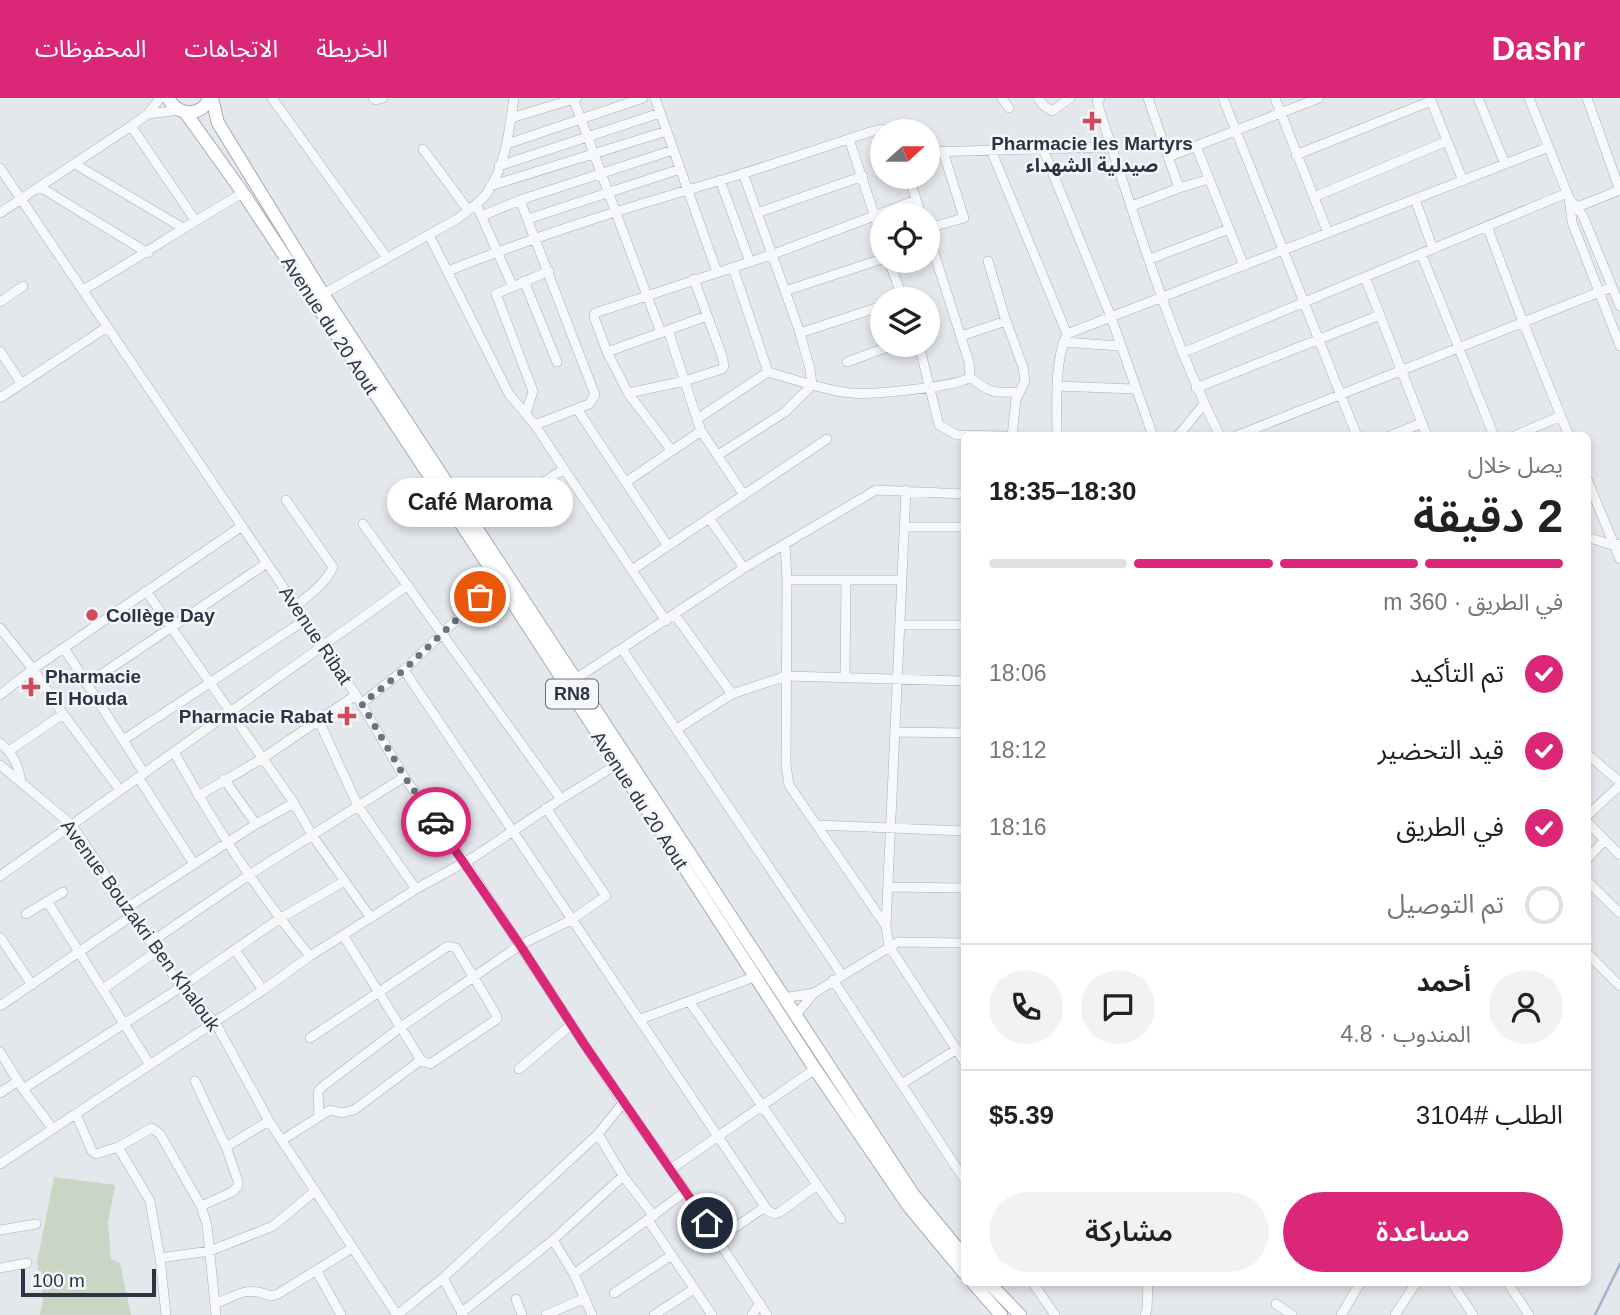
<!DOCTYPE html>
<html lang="ar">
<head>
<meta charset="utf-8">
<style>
  body { margin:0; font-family:Arial,"Noto Sans Arabic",sans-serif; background:#f2f2f2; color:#202124; direction:rtl; height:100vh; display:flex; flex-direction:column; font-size:26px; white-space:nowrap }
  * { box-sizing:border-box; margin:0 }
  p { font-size:23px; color:#757577 }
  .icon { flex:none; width:38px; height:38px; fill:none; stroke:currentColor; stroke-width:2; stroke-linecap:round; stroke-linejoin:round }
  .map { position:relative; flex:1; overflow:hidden; direction:ltr }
  .drawer { position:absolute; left:961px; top:334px; width:630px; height:854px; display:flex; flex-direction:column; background:#fff; border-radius:10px; box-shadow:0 4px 10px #0003; direction:rtl }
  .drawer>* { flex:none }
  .needle { width:46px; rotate:69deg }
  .fabs { position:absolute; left:870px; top:21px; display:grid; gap:14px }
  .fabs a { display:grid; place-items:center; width:70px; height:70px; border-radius:50%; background:#fff; box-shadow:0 4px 10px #0003; font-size:35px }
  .scale { position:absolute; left:21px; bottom:18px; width:135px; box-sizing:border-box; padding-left:7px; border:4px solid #2b3445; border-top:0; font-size:19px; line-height:24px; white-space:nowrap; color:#2b3445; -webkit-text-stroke:5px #f4f6f9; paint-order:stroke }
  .pin { position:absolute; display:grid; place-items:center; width:60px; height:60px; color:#fff; margin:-30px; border:4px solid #fff; border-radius:50%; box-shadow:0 2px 7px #0007 }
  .courier { position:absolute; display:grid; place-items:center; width:70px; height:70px; margin:-35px; border:5px solid #db2777; border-radius:50%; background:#fff; color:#222; box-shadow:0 2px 9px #0007 }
  .bubble { position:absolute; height:49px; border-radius:24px; background:#fff; box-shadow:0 4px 10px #0003; font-size:23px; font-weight:600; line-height:49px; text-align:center; direction:rtl }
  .summary em { font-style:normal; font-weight:600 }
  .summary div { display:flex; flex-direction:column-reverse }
  .summary { display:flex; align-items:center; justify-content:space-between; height:119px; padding:0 28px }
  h1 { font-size:46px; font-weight:600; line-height:52px }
  .bar { display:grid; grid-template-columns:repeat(4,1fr); gap:10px 7px; align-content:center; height:84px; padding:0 28px }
  .bar i { height:9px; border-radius:5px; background:#e0e0e0 }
  .bar .active { background:#db2777 }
  .bar p { grid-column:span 4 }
  .line { display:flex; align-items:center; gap:18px; padding:0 28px; border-top:2px solid #e0e0e0 }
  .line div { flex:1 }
  .round { display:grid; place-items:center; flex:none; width:74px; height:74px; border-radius:37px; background:#f2f2f2 }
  ol { padding:0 28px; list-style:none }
  li { display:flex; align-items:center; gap:21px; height:77px }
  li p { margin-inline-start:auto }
  li .icon { padding:7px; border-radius:50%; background:#db2777; color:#fff; stroke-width:4 }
  li:last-child { color:#757577 }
  li i { width:38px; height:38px; border:4px solid #e0e0e0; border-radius:50% }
  .button { display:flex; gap:14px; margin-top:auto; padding:14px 28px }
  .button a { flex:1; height:80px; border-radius:42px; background:#db2777; color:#fff; font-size:28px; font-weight:600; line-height:80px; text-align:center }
  .button a+a { background:#f2f2f2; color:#202124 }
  header { display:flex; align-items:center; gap:42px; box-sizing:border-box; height:98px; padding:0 35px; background:#db2777; color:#fff }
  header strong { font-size:33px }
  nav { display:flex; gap:38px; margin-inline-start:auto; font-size:24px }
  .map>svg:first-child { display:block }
  .green { fill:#c9d6c5 }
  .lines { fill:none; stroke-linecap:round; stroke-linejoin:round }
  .stream { stroke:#9fb4cc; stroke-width:2.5 }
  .minor-casing { stroke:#a9aeb7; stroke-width:10 }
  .major-casing { stroke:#a3abb8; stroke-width:14 }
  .minor { stroke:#f7f8fa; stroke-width:9 }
  .major { stroke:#fff; stroke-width:12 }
  .done { stroke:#6c737f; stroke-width:7; stroke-dasharray:0 12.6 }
  .route { stroke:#db2777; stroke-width:9 }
  .poi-dot { fill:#d1495b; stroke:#f4f6f9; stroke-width:2.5 }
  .labels { text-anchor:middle; stroke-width:5; stroke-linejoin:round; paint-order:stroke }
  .shield { fill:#f4f6f9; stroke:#676e7b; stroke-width:2 }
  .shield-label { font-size:18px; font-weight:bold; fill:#2b3445 }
  .poi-label { font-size:19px; font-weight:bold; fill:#2b3445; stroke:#f4f6f9; text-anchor:start }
  .street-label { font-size:19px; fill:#2b3445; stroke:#f4f6f9 }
</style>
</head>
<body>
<header>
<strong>Dashr</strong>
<nav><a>الخريطة</a><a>الاتجاهات</a><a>المحفوظات</a></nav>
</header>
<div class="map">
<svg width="1620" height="1217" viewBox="0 0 1620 1217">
  <rect width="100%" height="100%" fill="#e4e7ec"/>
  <path class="green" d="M54 1079 115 1087 108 1124 111 1161 120 1165 131 1217H40L43 1201 37 1164Z"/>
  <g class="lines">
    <path class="stream" d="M1595 1217 1620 1166"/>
    <g class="minor-casing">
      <path id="minor" d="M272 0 387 160
        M373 0 376 2 383 0
        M573 0 661 235
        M655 0 717 174
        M1002 0 1009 10
        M1038 0 1044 8 1052 13 1070 0
        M1100 0 1097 3 1101 17C1137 125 1169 236 1220 338
        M1223 0 1357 338
        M1275 0 1328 135
        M1430 0 1463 83
        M1478 0 1505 66
        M1529 0 1569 100 1572 124 1620 248
        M1587 0 1620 93
        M148 16 180 12
        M511 20 577 0
        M131 28 195 122
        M849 41 882 140
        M507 46 643 0
        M1196 48 1244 168
        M423 51 468 112
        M1043 51 1111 219 1153 338
        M991 52 1067 236C1054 263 1057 308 1057 338
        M928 54 1112 49
        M1296 57 1431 3
        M1168 59 1319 0
        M75 66 183 130
        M499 68 660 15
        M0 70 356 597 404 679 465 764 623 1005 671 1071 767 1217
        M743 75 800 235 810 271 812 287C824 290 837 294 850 295 868 297 960 289 970 279L969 264 928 136
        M909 79 921 117
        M720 82 750 164
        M490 88 667 33
        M40 89 148 155
        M1179 90 1209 81
        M1314 99 1447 43
        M1569 100 1583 118 1620 208
        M1415 101 1433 151
        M520 102 595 297 589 306 535 327
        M476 106 512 187
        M1132 108 1179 90 1148 0
        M1575 110 1620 92
        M0 115 131 28 148 16 160 0
        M757 115 863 78
        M482 118 520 102 673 52
        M528 121 680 71
        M1487 128 1523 224 1569 338
        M928 130 964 120 943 53
        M429 137 509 296 535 327 564 371 476 429
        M1421 155 1494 338
        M1150 161 1229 131
        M889 163 903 201
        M988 163 1006 223 1023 269 1025 283 1016 301 1012 338
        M733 170 768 274
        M448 173C538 137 629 109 722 82 772 67 821 50 870 34L881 31 891 33
        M1365 179 1427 338
        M524 183 557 264
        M83 192C137 161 188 126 243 95
        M785 193 882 161
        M323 196 457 121C467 113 479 106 487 95 506 68 509 32 514 0
        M0 204 23 188
        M668 232 697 321
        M800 235 882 208
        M1067 236 1549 49
        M961 238 1006 223
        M1063 244 1120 248
        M919 247 939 327 957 337 1004 338
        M0 253 21 285
        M607 254 707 218
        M1182 255 1567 95
        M847 264 893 247
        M970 279C989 295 994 295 1019 294
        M1057 288 1134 291
        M1196 290 1380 217
        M628 295 607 254 594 219 595 215 771 157 916 102
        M0 300 107 229
        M577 311 668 448
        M526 315 533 293 496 196 549 173
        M1178 338 1204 306
        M1236 338 1612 189
        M1390 338 1422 325
        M1514 338 1561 318
        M672 353 628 295 685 283 722 271 724 268 722 258 694 181
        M718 357 785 314 812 287 768 274
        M564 371 666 523
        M1587 381 1620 461
        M626 384 701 333
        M744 397 701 333 697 321 768 274
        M286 402 333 469C326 485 309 497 296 508
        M709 420 744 470
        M363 426 561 701
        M905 429H964
        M1587 439 1615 448 1618 446
        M785 446 787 482 786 667 789 687 886 828 889 848 964 963
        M632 472 827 341
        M787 482H902
        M146 493 294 705 312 737 371 820
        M675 517 732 596
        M900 527H964
        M0 530 33 571 63 616 120 692
        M64 550 144 675
        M622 551 842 877
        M404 572C526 752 647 933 768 1113L775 1116 780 1114 817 1087
        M845 579 846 482
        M571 584 744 470 876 392 964 396
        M87 586 267 465
        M0 597 33 571 242 428
        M362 605 404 572 498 482
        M319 623 358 708 416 791
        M677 631 732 596 786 578 964 583
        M895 634 964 635
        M123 642 305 522
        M0 645C13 656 18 666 21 683
        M9 653 63 616
        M174 654C213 725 258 795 310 858
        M1587 656 1620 684
        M0 667 72 727 181 889 215 924 269 1023 397 1217
        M138 679 194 766
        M224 681 256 726
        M198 698 263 660 356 597
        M1587 718 1620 687
        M1587 724 1620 757
        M818 727 964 733
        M1587 761 1605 742
        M0 778 408 487
        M1587 783 1620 815
        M888 789 964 790
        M47 803 150 967
        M128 809 256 726 294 705
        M26 816 63 794
        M886 828 906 392
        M0 839 32 887
        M151 844 249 777 404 679
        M235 852 263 892
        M1587 855 1620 888
        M833 882 964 1081
        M103 891 157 853
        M783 900 814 895
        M689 903 841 1121
        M0 908 133 817
        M795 918 814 895 898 844 964 845
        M641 921 754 879
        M310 940 448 848 456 850 496 916 497 921 430 966 421 962 343 837
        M0 954 23 991 53 1031
        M519 971 571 927
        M195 983 226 1049 238 1083V1088L232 1094 201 1108
        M903 985 957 951
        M23 991 181 889 279 821 343 784
        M0 995 18 983
        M76 1016 92 1053 96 1056 118 1049 152 1030 160 1036 201 1108 207 1127 216 1217
        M319 1017 318 994 322 989 401 929 520 847 571 822 606 798 546 710
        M598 1036 623 1078 654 1118
        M282 1042 330 1012 342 1015 354 1012 421 962
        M118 1049 150 1103 160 1160 166 1217
        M226 1049 269 1023
        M0 1066 263 892 310 858 416 791 474 759 561 701 621 664
        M671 1071 815 971
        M648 1122 712 1217
        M0 1132 36 1126
        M718 1141 765 1109
        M553 1142 574 1176
        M160 1160 210 1153 273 1128 315 1093
        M0 1170 27 1165
        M316 1172 341 1217
        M443 1180 463 1217
        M1033 1185 1055 1217
        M1452 1185 1473 1217
        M1508 1185 1529 1217
        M614 1195 672 1157
        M516 1201 522 1217
        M215 1206C240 1196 245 1188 271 1198L278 1196 352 1150
        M1276 1206 1292 1217
        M461 1215 553 1142 623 1078
        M397 1217 443 1180 598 1036 623 1005
        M546 1217 585 1200
        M592 1217 574 1176 686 1093
        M654 1217 694 1191
        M752 1217 760 1205
        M1145 1217 1147 1212 1148 1185
        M1341 1217 1360 1185
        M1395 1217 1416 1185"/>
    </g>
    <g class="major-casing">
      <path id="major" d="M168 0C179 19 200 19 210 0
        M212 0 218 25 323 196 913 1096 964 1158
        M185 14 243 95 498 482 815 971 910 1110 964 1175
        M973 1185 1001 1217
        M989 1185 1020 1217"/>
    </g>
    <use href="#minor" class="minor"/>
    <use href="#major" class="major"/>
  </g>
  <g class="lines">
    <path class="done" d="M436 724 404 678 362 606 404 572 480 499"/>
    <path class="route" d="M436 724 520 847 584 946 707 1125"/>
  </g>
  <g class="poi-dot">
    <path d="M1088.5 12.5h7v7h7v7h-7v7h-7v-7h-7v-7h7z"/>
    <circle cx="92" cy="517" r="7"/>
    <path d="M27.5 578.5h7v7h7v7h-7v7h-7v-7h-7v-7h7z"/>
    <path d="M343.5 607.5h7v7h7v7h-7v7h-7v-7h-7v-7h7z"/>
  </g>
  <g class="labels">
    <rect class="shield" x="546" y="581.5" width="52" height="29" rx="5"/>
    <g class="shield-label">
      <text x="572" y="602">RN8</text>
    </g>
    <g class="poi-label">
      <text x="1092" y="52" text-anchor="middle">Pharmacie les Martyrs<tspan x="1092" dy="22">صيدلية الشهداء</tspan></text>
      <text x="106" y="524">Collège Day</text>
      <text x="45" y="585">Pharmacie<tspan x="45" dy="22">El Houda</tspan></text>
      <text x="333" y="625" text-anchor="end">Pharmacie Rabat</text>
    </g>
    <g class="street-label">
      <text transform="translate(330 227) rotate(57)" y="7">Avenue du 20 Aout</text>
      <text transform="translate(316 537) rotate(56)" y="7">Avenue Ribat</text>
      <text transform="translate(640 702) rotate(57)" y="7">Avenue du 20 Aout</text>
      <text transform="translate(141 827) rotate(54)" y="7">Avenue Bouzakri Ben Khalouk</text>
    </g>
  </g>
</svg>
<div class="fabs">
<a><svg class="needle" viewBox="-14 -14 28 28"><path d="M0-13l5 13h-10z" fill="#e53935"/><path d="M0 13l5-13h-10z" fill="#757577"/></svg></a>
<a><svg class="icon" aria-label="locate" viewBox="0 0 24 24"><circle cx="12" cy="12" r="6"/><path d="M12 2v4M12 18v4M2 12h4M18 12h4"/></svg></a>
<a><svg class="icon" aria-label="layers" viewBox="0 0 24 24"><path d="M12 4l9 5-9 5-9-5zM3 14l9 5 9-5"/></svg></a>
</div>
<div class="scale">100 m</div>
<div class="pin" style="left:480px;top:499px;background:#ea580c"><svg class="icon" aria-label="bag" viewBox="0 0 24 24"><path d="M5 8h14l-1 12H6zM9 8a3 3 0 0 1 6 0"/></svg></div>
<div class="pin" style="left:707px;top:1125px;background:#1f2937"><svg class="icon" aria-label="home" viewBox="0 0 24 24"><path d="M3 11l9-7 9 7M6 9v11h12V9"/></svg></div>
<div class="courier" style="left:436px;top:724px"><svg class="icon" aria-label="car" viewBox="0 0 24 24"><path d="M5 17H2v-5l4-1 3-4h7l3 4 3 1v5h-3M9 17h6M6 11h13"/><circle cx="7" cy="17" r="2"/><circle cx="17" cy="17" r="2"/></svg></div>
<div class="bubble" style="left:387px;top:380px;width:186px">Café Maroma</div>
<section class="drawer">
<div class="summary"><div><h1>2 دقيقة</h1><p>يصل خلال</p></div><em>18:30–18:35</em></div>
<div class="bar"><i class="active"></i><i class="active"></i><i class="active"></i><i></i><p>في الطريق · 360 m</p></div>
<ol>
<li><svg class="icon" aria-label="check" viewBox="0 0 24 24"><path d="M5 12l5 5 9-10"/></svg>تم التأكيد<p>18:06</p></li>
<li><svg class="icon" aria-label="check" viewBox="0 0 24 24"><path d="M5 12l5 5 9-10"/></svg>قيد التحضير<p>18:12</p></li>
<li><svg class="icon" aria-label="check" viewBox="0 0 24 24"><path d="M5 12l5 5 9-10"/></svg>في الطريق<p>18:16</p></li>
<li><i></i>تم التوصيل</li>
</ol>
<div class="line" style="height:126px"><a class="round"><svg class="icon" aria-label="person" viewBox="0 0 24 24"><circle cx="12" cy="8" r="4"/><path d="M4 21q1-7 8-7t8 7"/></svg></a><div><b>أحمد</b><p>المندوب · 4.8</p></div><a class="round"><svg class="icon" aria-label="chat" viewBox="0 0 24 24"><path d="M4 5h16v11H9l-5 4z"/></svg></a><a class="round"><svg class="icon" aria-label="phone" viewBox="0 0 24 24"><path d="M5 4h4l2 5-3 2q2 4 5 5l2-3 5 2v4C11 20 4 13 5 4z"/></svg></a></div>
<div class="line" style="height:91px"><div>الطلب #3104</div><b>$5.39</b></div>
<div class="button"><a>مساعدة</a><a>مشاركة</a></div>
</section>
</div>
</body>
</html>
